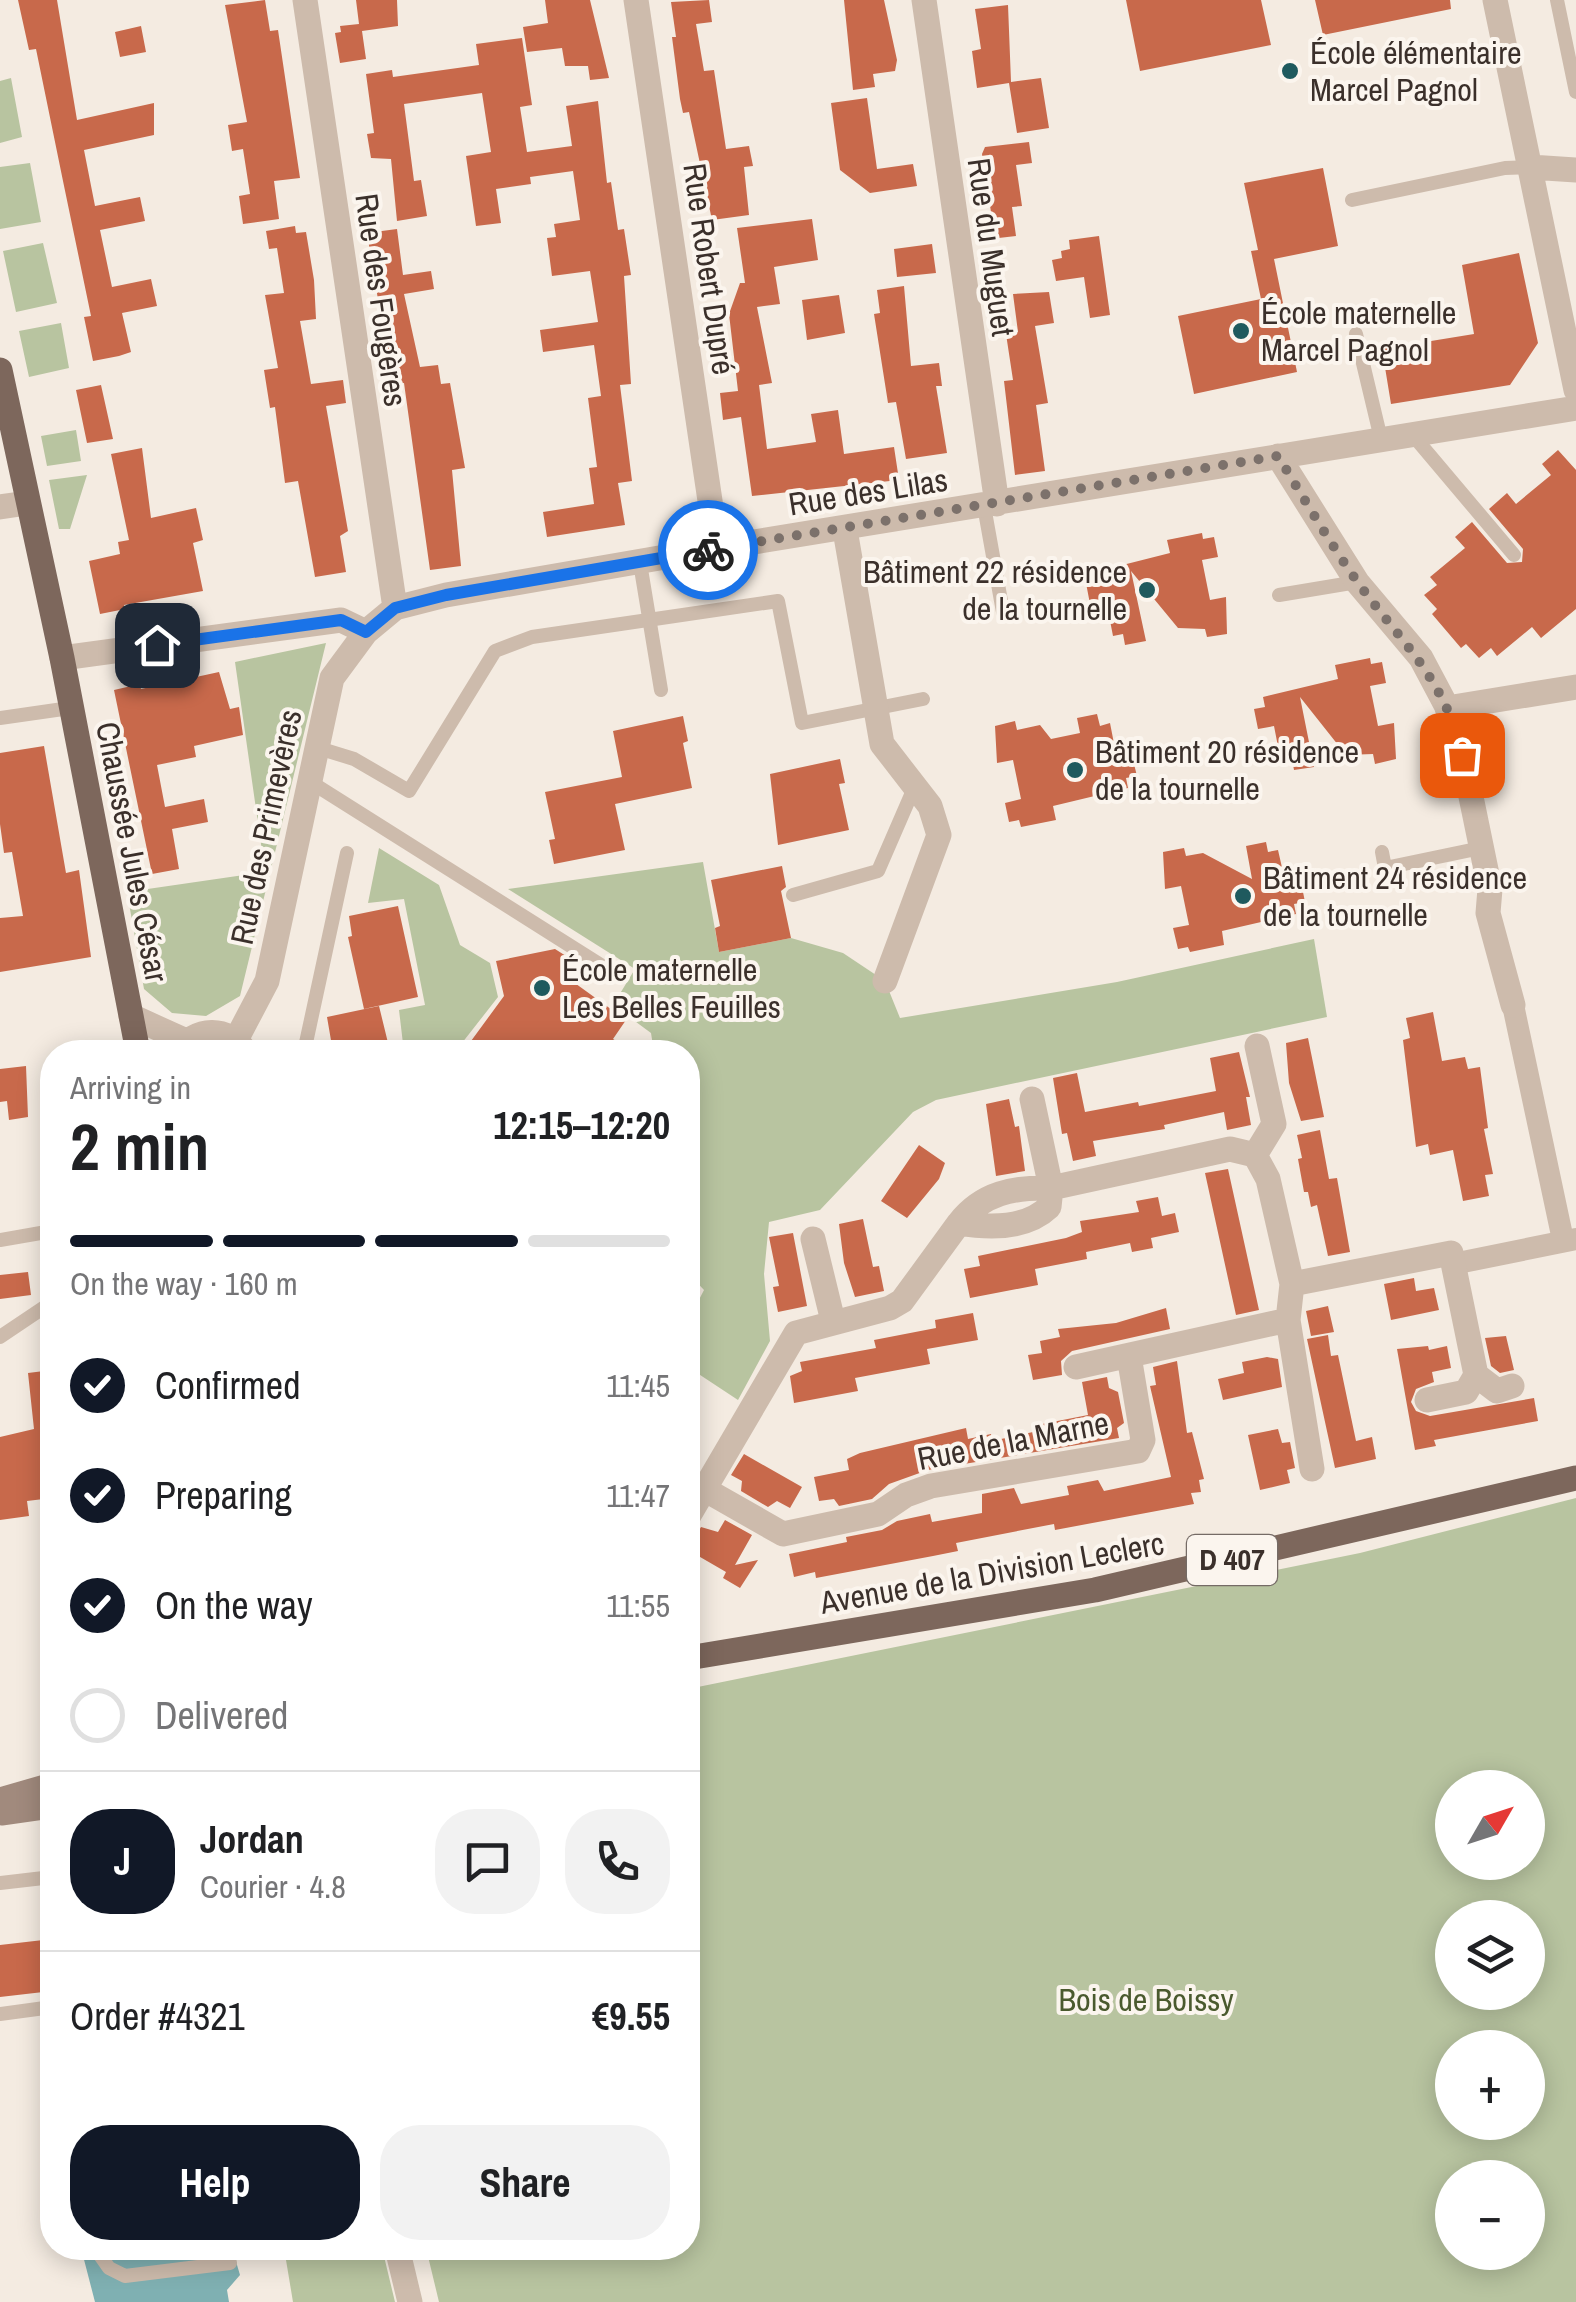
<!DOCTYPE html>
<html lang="en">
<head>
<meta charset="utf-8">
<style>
  body { margin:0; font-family:"Archivo Narrow",sans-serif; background:#f2f2f2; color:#202124; height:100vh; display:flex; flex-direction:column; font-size:38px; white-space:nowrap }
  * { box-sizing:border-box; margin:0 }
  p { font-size:32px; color:#757577 }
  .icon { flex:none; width:55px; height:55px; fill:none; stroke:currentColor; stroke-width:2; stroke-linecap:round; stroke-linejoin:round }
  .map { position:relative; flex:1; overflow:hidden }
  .panel { position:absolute; left:40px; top:1040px; width:660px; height:1220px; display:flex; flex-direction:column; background:#fff; border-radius:40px; box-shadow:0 5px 25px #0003 }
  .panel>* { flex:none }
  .needle { width:65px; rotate:51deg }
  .buttons { position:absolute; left:1435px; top:1770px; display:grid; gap:20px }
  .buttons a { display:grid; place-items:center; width:110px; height:110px; border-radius:50%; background:#fff; box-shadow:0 5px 25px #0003; font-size:50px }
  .pin { position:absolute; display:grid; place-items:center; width:85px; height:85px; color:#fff; margin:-42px; border-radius:20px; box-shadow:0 5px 15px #0006 }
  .courier { position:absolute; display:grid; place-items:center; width:100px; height:100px; margin:-50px; border:8px solid #1a73e8; border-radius:50%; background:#fff; color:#222; box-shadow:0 2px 12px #0007 }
  .summary em { font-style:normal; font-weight:700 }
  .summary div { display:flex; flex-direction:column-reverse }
  .summary { display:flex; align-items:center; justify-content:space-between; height:170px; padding:0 30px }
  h1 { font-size:65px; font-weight:700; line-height:75px }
  .bar { display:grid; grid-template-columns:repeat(4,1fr); gap:15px 10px; align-content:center; height:120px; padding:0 30px }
  .bar i { height:12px; border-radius:8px; background:#e0e0e0 }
  .bar .selected { background:#111827 }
  .bar p { grid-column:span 4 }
  .line { display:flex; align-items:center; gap:25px; padding:0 30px; border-top:2px solid #e0e0e0 }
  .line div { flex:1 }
  .round { display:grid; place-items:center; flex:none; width:105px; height:105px; border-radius:40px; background:#f2f2f2 }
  ol { padding:0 30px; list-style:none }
  li { display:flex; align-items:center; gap:30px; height:110px }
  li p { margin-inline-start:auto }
  li .icon { padding:10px; border-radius:50%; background:#111827; color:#fff; stroke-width:4 }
  li:last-child { color:#757577 }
  li i { width:55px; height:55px; border:5px solid #e0e0e0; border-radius:50% }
  .action { display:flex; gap:20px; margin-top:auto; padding:20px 30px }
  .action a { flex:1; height:115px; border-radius:40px; background:#111827; color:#fff; font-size:40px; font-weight:700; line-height:115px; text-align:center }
  .action a+a { background:#f2f2f2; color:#202124 }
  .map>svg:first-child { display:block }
  .green { fill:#b8c4a0; fill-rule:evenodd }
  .water { fill:#7fb0b2 }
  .building { fill:#c8694b }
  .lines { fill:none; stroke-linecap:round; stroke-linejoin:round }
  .service { stroke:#cdbbac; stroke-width:14 }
  .pedestrian { stroke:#cdbbac; stroke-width:22 }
  .minor { stroke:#cdbbac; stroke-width:25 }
  .tertiary { stroke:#cdbbac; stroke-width:25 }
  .secondary { stroke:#a18a7d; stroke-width:25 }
  .primary { stroke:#7d675c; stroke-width:25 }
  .done { stroke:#7c716b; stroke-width:10; stroke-dasharray:0 18 }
  .route { stroke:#1a73e8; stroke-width:12 }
  .poi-dot { fill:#1f5a5e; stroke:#fbf5ee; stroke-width:4 }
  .labels { text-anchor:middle; stroke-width:8; stroke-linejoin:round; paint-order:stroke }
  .shield { fill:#fbf5ee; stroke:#756b66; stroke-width:2.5 }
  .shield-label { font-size:30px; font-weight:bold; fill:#3b302b }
  .poi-label { font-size:32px; fill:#3b302b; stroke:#fbf5ee; text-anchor:start }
  .street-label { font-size:32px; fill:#3b302b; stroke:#fbf5ee }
  .park-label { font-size:32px; fill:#4a5a2e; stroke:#fbf5ee }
</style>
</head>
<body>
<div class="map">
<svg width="1576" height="2302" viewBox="0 0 1576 2302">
  <rect width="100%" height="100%" fill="#f4ebe1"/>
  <path class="green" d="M11 78 22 137 0 143V81Z
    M30 163 41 222 0 229V167Z
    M43 243 57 303 16 312 3 251Z
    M61 323 69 368 29 377 19 331Z
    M76 430 81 461 47 466 41 436Z
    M87 475 70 529H59L49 480Z
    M326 643 240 996 206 1016 172 1013 144 989 127 892 265 872 235 662Z
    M379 848 439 885 460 945 490 963 498 997 462 1043 461 1052H404L399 1010 425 1005 404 899 368 903Z
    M703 862 719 952 791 938 843 953 885 981 900 1018 1117 982 1314 939 1327 1017 936 1100 913 1112 820 1210 769 1222 764 1274 770 1341 738 1400 688 1367V1321L704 1290 688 1273V1052H654L651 1033 613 1005 635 969 508 889Z
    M1576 1498V2302H439L426 2248H688V1689L1360 1553ZM1452 1788H1528V1862H1452ZM1452 1918H1528V1992H1452ZM1452 2048H1528V2122H1452ZM1452 2178H1528V2252H1452Z
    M284 2248H382L395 2302H293Z"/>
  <path class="water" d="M81 2248H232L240 2275 227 2290 229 2302H95Z"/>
  <path class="building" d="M18 0H57L77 120 154 103V135L84 150 95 206 140 197 145 221 100 230 112 287 151 279 157 306 122 313 131 352 119 356 93 361 84 317 91 316 63 181 36 49 29 50Z
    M265 0 270 31 278 30 300 178 274 181 279 219 243 224 239 196 250 194 243 149 232 151 228 125 247 122 225 5Z
    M356 0H397L398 26 362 31 366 59 340 63 335 33 341 32 340 26 359 24Z
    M545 0H590L609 78 590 80 588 66H565L562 48 527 52 523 27 548 23Z
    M709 0 712 22 696 24 704 71 714 70 726 149 749 146 753 166 744 167 749 215 712 220 689 112 683 113 680 99 672 37H676L671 2Z
    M844 0H884L897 60 895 71 873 74 875 87 853 90Z
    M1126 0H1261L1271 45 1140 71Z
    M1315 0H1450L1451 9 1323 35Z
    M1008 5 1011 82 1041 78 1049 128 1017 133 1009 83 977 88 972 51 981 49 975 9Z
    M141 26 146 52 120 57 115 32Z
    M522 38 532 105 520 107 527 152 572 146 566 106 598 101 607 183 611 182 618 230 624 229 631 275 624 276 631 384 620 385 632 481 618 483 625 525 547 537 543 512 594 504 589 468 597 467 588 398 601 396 594 345 543 352 540 330 598 322 590 271 552 276 547 238 556 237 554 224 580 220 573 171 530 177 531 184 496 189 501 223 476 226 466 156 491 152 482 93 404 104 414 181 421 180 427 216 397 221 391 159 371 158 367 134 374 133 366 74 392 70 393 77 479 65 476 44Z
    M867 98 877 169 913 164 917 186 870 193 840 170 831 103Z
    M1029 142 1032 163 1016 165 1022 206 1012 207 1016 236 990 239 986 212H991L982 154 985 147Z
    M1323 168 1338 246 1274 259 1297 372 1194 394 1178 316 1261 299 1251 251 1258 250 1244 183Z
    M812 219 818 260 774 267 780 304 757 307 772 383 759 385 767 449 816 442 811 414 838 410 844 454 894 447 899 480 752 496 741 417 723 420 720 393 738 391 729 314 740 283H745L737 228Z
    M295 226 296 233 306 232 314 280 316 319 300 321 311 384 343 380 346 403 326 406 348 531 340 536 346 572 315 577 298 481 285 483 275 407 270 408 264 370 278 368 265 295 284 293 277 248 269 249 266 231Z
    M397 229 403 275 431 271 434 289 404 294 420 367 438 365 441 384 450 383 465 468 452 470 461 566 430 570 404 383 392 384 367 233Z
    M1099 236 1110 315 1090 318 1084 277 1056 281 1052 260 1062 258 1061 251 1070 249 1069 240Z
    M932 244 936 273 897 277 894 249Z
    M1519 253 1538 343 1510 385 1391 404 1382 349 1474 334 1462 265Z
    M904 286 911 366 939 363 942 386H936L947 453 906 459 896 402 888 403 874 314 880 313 877 290Z
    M1049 292 1054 323 1035 326 1048 403 1036 405 1045 471 1015 475 1004 381 1013 380 1006 334 1018 332 1013 294Z
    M839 295 845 333 807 340 802 300Z
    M101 385 113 439 87 443 76 390Z
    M142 448 151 518 196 508 203 540 193 543 203 591 124 605 125 609 100 614 89 561 120 554 118 542 129 540 111 454Z
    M1558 450 1576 470V609L1541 638 1532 627 1497 656 1491 648 1479 658 1466 644 1461 648 1432 614 1437 609 1424 595 1437 585 1430 577 1465 548 1455 537 1472 522 1507 563 1522 562 1523 549 1489 509 1507 493 1516 504 1551 475 1542 464Z
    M1202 533 1203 539 1214 537 1218 557 1202 560 1210 600 1226 597 1227 634 1207 637 1205 629 1178 628 1131 571 1146 641 1125 645 1123 634 1113 636 1106 600 1090 604 1086 583 1097 581 1095 572 1170 553 1167 540Z
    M1370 658 1371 664 1382 662 1386 683 1370 686 1378 726 1394 723 1396 759 1375 764 1373 754 1346 755 1300 697 1314 767 1294 770 1292 759 1281 762 1274 726 1258 729 1254 709 1265 707 1263 697 1338 679 1335 665Z
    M219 672 230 709 239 707 243 735 194 746 196 757 157 765 165 807 204 799 208 822 172 829 179 869 152 874 114 690 140 684 141 689Z
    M1097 714 1100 726 1110 723 1117 759 1132 756 1137 776 1126 778 1128 788 1053 806 1056 820 1021 827 1019 820 1009 822 1005 803 1021 799 1013 760 997 763 995 726 1015 721 1017 730 1040 725 1051 739 1080 733 1077 718Z
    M683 716 688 741 683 743 692 788 615 804 625 850 554 864 549 840 555 839 545 792 622 777 613 731Z
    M44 746 66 873 79 870 91 957 0 972V918L23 916 12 852 4 853 0 824V753Z
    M840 759 845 783 839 784 849 830 778 845 770 774Z
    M1266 842 1268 852 1278 850 1286 885 1301 882 1305 902 1294 904 1296 914 1222 931 1224 945 1190 952 1188 947 1178 949 1173 928 1189 925 1181 886 1165 889 1163 852 1184 848 1186 856 1203 853 1252 879 1246 846Z
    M782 866 786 887 781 891 791 938 719 952 715 928 720 926 711 880Z
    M398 906 418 997 364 1009 348 937 352 936 349 916Z
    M555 949 566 956 572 981 626 1020 613 1039 633 1052H463L504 996 496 961Z
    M379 1006 389 1047 381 1052H333L327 1017Z
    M1433 1012 1442 1061 1465 1057 1468 1069 1480 1067 1488 1128 1484 1129 1493 1174 1485 1175 1489 1196 1463 1201 1453 1150 1430 1155 1428 1144 1416 1147 1403 1040 1410 1038 1406 1018Z
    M1308 1038 1324 1117 1301 1121 1289 1083 1286 1043Z
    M1239 1052 1250 1097H1246L1251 1125 1227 1130 1224 1112 1164 1125 1165 1129 1093 1141 1096 1156 1073 1161 1067 1133 1062 1134 1053 1078 1077 1073 1085 1112 1138 1102 1139 1106 1216 1091 1210 1058Z
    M26 1066 28 1117 9 1120 7 1101 0 1102V1069Z
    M1009 1099 1015 1127 1019 1126 1025 1171 996 1176 986 1104Z
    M1320 1130 1329 1179 1337 1178 1350 1252 1328 1256 1317 1205 1311 1207 1308 1192H1304L1298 1159 1302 1158 1297 1135Z
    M919 1145 945 1163 939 1179 907 1218 881 1201Z
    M1228 1169 1259 1310 1236 1315 1205 1173Z
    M1158 1197 1162 1216 1175 1213 1179 1232 1151 1238 1153 1248 1132 1252 1130 1243 1086 1252 1087 1259 1035 1269 1038 1285 970 1298 964 1269 980 1266 978 1256 1066 1238 1082 1232 1080 1221 1139 1212 1136 1201Z
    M863 1219 873 1267 879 1266 884 1291 855 1297 844 1263 839 1224Z
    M793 1233 807 1306 778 1312 773 1287 779 1286 769 1237Z
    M28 1272 31 1295 0 1299V1275Z
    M1414 1278 1416 1291 1434 1288 1439 1310 1391 1320 1384 1284Z
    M1328 1306 1334 1332 1311 1336 1306 1311Z
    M1166 1308 1170 1329 1072 1351 1061 1361 1062 1375 1033 1380 1028 1355 1042 1353 1040 1341 1060 1337 1058 1329 1116 1323Z
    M973 1313 978 1340 927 1349 930 1364 855 1378 858 1391 794 1403 790 1376 802 1371 800 1362 876 1348 874 1340 936 1328 935 1320Z
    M1328 1335 1331 1356 1338 1355 1356 1441 1372 1437 1376 1459 1335 1468 1307 1339Z
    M1506 1336 1514 1370 1500 1373 1491 1366 1485 1338Z
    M1428 1346 1429 1350 1447 1346 1451 1368 1432 1372 1434 1382 1416 1389 1411 1402 1416 1411 1430 1416 1534 1398 1538 1421 1434 1440 1436 1446 1415 1450 1397 1349Z
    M1267 1357 1278 1359 1282 1387 1223 1400 1218 1379 1244 1373 1242 1362Z
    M1177 1361 1187 1433 1192 1432 1204 1479 1199 1480 1201 1492 1191 1493 1194 1504 1055 1530 1054 1524 956 1543 958 1551 933 1556 816 1578 815 1572 794 1577 789 1554 847 1542 846 1537 882 1530 897 1521 930 1514 932 1522 982 1513V1494L1014 1488 1021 1504 1069 1495 1067 1486 1098 1480 1104 1491 1171 1477 1150 1386 1156 1385 1153 1367Z
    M52 1370V1498L27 1501 29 1516 0 1520V1437L34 1429 28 1373Z
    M1107 1377 1109 1388 1118 1392 1124 1423 1117 1428 1119 1438 928 1470 889 1484 872 1499 839 1506 834 1499 819 1501 814 1477 849 1470 847 1459 860 1453 966 1428 968 1439 991 1434 992 1441 1033 1432 1032 1426 1088 1415 1082 1382Z
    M1278 1429 1282 1443 1290 1442 1295 1468 1287 1470 1290 1483 1260 1490 1248 1435Z
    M744 1454 802 1487 790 1508 777 1501 768 1507 741 1491 742 1481 731 1475Z
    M725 1520 752 1535 735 1565 758 1560 740 1588 723 1578 726 1572 688 1550 701 1527 718 1532Z
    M52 1939V1991L0 1997V1945Z"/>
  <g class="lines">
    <path class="service" d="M1557 0 1576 92
      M1352 200 1505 168 1530 167
      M1356 334 1381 439
      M1411 433 1514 555
      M984 506 1003 612
      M640 563 661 690
      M1279 595 1357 582
      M0 718 70 708
      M315 747 354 759 409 791 495 651 532 637 778 601 802 723 923 699
      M309 781 618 976
      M1382 852 1385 868 1481 848
      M793 895 878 871 914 788
      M304 1052 347 853
      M0 1240 52 1231
      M0 1337 52 1302
      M0 1883 52 1877
      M0 2014 52 2007
      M95 2248 109 2268 125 2276 230 2263"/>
    <path class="pedestrian" d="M1513 1005 1563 1240
      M1453 1264 1576 1239"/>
    <path class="minor" d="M305 0 395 608
      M636 0 717 548
      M924 0 997 504
      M1495 0 1576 390
      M1530 167 1576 170
      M1278 456 1357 582 1421 658 1456 724 1490 889 1488 913 1513 1005
      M0 507 27 503
      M845 530 882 744 930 806 939 835 885 981
      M62 658 341 620 366 632
      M1447 708 1576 687
      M131 1016 186 1041
      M236 1040 267 981 332 678 366 632 395 608 446 595 717 548 1576 408
      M177 1052C196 1027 227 1025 246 1052
      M1255 1155 1274 1124 1257 1046
      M959 1223C982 1193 1014 1187 1051 1188L1032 1099
      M813 1239 833 1321
      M1292 1284 1451 1253 1476 1375 1466 1392 1427 1400
      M1076 1367 1288 1320
      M1476 1375 1497 1391 1512 1386
      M704 1489 783 1534 878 1514 906 1495 931 1486 1138 1451 1143 1440 1129 1356
      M688 1517 796 1333 890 1308 902 1301 959 1223C988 1228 1026 1229 1049 1207L1051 1188 1230 1149 1255 1155 1268 1179 1292 1284 1288 1320 1312 1469"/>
    <path class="tertiary" d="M397 2248 410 2302"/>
    <path class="secondary" d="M0 1800 52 1785
      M3 1813 52 1806"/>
    <path class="primary" d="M0 370 62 658 138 1052
      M688 1658 1095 1590 1576 1478"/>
  </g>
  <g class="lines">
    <path class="done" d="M708 550 1278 456C1303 497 1328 540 1356 580 1399 640 1446 679 1462 755"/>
    <path class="route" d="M157 645 341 620 366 632 395 608 446 595 708 550"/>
  </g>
  <g class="poi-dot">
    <circle cx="1290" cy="71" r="10"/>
    <circle cx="1241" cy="331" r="10"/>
    <circle cx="1147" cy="590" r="10"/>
    <circle cx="1075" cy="770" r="10"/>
    <circle cx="1243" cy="896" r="10"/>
    <circle cx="542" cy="988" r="10"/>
  </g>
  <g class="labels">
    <rect class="shield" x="1187" y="1535" width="90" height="50" rx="8"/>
    <g class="shield-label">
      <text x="1232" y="1570">D 407</text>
    </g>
    <g class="poi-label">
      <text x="1310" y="64">École élémentaire<tspan x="1310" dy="37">Marcel Pagnol</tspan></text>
      <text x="1261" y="324">École maternelle<tspan x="1261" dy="37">Marcel Pagnol</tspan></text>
      <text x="1127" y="583" text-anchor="end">Bâtiment 22 résidence<tspan x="1127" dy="37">de la tournelle</tspan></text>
      <text x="1095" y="763">Bâtiment 20 résidence<tspan x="1095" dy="37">de la tournelle</tspan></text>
      <text x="1263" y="889">Bâtiment 24 résidence<tspan x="1263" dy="37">de la tournelle</tspan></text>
      <text x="562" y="981">École maternelle<tspan x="562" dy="37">Les Belles Feuilles</tspan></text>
    </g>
    <g class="street-label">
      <text transform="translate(991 247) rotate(82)" y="11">Rue du Muguet</text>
      <text transform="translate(709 269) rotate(82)" y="11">Rue Robert Dupré</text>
      <text transform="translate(381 300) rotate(82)" y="11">Rue des Fougères</text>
      <text transform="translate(868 492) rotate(-9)" y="11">Rue des Lilas</text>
      <text transform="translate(266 827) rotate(-78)" y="11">Rue des Primevères</text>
      <text transform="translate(132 852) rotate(79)" y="11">Chaussée Jules César</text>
      <text transform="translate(1013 1441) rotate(-11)" y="11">Rue de la Marne</text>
      <text transform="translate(992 1573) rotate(-10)" y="11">Avenue de la Division Leclerc</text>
    </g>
    <g class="park-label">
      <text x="1146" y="2011">Bois de Boissy</text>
    </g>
  </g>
</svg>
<div class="buttons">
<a><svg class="needle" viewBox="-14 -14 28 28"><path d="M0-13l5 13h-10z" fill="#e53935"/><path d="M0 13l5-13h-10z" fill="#757577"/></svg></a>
<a><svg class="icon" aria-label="layers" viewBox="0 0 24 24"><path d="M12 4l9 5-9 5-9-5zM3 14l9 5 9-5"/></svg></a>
<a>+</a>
<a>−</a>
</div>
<div class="pin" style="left:1462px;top:755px;background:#ea580c"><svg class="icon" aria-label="bag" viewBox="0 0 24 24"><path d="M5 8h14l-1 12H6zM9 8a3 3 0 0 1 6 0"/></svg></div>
<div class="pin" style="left:157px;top:645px;background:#1f2937"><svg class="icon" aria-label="home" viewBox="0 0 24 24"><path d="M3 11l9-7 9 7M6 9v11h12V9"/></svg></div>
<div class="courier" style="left:708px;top:550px"><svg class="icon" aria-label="bike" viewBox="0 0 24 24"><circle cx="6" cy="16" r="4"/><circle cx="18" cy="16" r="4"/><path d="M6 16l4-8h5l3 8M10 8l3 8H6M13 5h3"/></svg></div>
<section class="panel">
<div class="summary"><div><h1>2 min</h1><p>Arriving in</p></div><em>12:15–12:20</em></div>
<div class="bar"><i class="selected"></i><i class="selected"></i><i class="selected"></i><i></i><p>On the way · 160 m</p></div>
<ol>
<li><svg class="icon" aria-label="check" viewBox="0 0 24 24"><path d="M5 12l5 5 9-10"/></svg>Confirmed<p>11:45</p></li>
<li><svg class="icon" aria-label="check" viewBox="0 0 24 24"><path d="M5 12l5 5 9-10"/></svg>Preparing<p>11:47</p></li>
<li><svg class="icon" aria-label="check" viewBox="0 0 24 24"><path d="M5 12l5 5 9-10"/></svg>On the way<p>11:55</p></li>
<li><i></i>Delivered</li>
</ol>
<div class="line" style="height:180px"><b class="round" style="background:#111827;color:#fff">J</b><div><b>Jordan</b><p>Courier · 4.8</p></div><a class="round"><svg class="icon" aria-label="chat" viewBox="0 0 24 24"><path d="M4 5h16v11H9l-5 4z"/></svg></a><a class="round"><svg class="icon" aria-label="phone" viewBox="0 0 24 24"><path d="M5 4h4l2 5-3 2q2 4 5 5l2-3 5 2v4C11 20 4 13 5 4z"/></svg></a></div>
<div class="line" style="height:130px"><div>Order #4321</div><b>€9.55</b></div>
<div class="action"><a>Help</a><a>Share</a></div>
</section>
</div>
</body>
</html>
